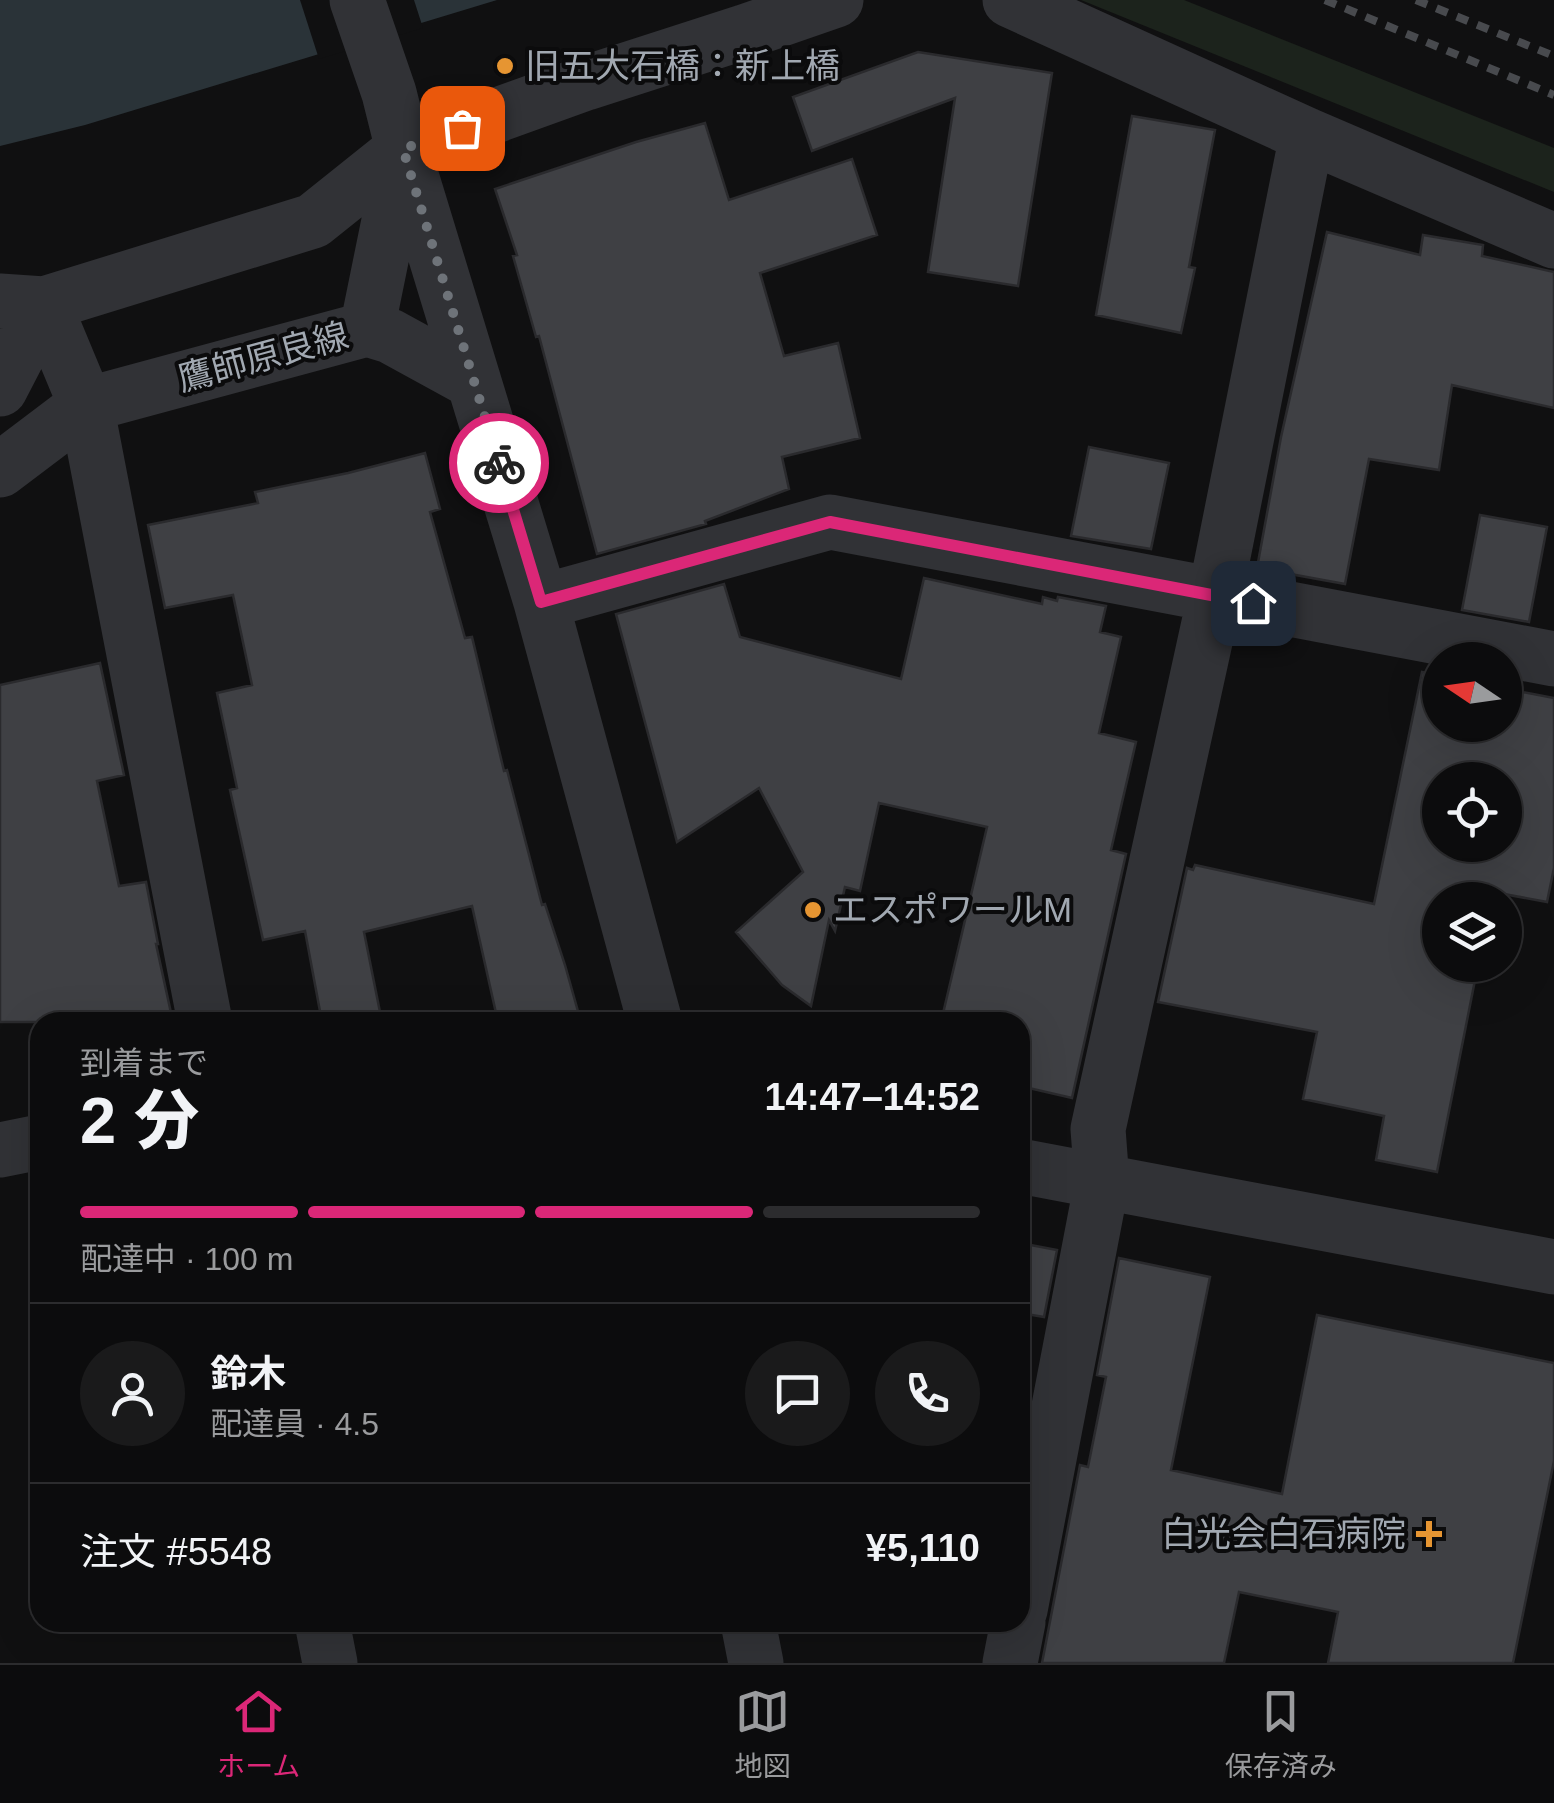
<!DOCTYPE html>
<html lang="ja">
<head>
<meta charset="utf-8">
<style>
  body { margin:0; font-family:Arial,"Noto Sans JP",sans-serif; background:#1a1a1b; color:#f1f3f6; height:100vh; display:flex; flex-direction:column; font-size:38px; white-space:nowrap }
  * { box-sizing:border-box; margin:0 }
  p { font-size:32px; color:#9a9b9d }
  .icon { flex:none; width:55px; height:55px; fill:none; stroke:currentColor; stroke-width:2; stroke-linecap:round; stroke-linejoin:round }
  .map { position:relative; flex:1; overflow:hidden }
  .panel { position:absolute; left:30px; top:1012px; width:1000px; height:620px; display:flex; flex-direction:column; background:#0c0c0d; border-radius:30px; box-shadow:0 10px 40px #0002,0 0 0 2px #2c2c2e }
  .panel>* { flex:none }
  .needle { width:65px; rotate:283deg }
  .tools { position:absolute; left:1422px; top:642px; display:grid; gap:20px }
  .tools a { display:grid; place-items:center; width:100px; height:100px; border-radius:50%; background:#0c0c0d; box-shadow:0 10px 40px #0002,0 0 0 2px #2c2c2e; font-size:50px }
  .pin { position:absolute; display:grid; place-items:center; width:85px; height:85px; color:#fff; margin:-42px; border-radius:20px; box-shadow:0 5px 15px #0006 }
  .courier { position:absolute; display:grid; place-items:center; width:100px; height:100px; margin:-50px; border:8px solid #db2777; border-radius:50%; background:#fff; color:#222; box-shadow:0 2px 12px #0007 }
  .headline em { font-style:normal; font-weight:800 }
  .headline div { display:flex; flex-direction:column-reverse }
  .headline { display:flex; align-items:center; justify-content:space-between; height:170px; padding:0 50px }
  h1 { font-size:65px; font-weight:800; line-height:75px }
  .bar { display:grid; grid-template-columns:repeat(4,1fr); gap:15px 10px; align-content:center; height:120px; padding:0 50px }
  .bar i { height:12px; border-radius:8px; background:#2c2c2e }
  .bar .selected { background:#db2777 }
  .bar p { grid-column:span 4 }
  .line { display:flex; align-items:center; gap:25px; padding:0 50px; border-top:2px solid #2c2c2e }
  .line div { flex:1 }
  .round { display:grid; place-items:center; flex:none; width:105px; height:105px; border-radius:52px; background:#1a1a1b }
  .tab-bar { display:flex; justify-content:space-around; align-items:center; height:140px; border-top:2px solid #2c2c2e; background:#0c0c0d; font-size:28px; color:#9a9b9d }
  .tab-bar a { display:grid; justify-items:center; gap:5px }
  .tab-bar .selected { color:#db2777 }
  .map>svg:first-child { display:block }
  .green { fill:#1c231c }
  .water { fill:#2a3338 }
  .pier { fill:#101011 }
  .building { fill:#3f4044; stroke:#2a2a2d; stroke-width:2.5; fill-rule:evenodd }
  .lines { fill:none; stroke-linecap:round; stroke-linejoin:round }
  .minor { stroke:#313236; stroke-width:55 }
  .rail { stroke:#484a4e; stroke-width:8; stroke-dasharray:12 10; stroke-linecap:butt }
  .done { stroke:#6e7379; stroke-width:10; stroke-dasharray:0 18 }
  .route { stroke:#db2777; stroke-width:12 }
  .poi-dot { fill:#e69532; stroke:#0b0b0c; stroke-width:4 }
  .labels { text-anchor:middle; stroke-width:8; stroke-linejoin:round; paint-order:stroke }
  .poi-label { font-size:35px; fill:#a1a8b1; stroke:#0b0b0c; text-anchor:start }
  .street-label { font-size:35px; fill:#a1a8b1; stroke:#0b0b0c }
</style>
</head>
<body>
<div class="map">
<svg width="1554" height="1663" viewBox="0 0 1554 1663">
  <rect width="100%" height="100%" fill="#101011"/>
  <path class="green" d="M1081 0H1184L1554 148V192Z"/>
  <path class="water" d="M0 0H497L85 125 0 146Z"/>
  <path class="pier" d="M300 0H414L423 28 319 59Z"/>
  <path class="building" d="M918 52 1052 73 1018 286 928 272 955 98 812 151 793 97Z
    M1132 116 1215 130 1189 267 1195 268 1181 333 1096 315Z
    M705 123 729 200 852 159 877 235 760 273 784 356 838 343 860 438 782 457 789 489 705 521 706 524 597 554 539 336 536 337 513 256 517 255 495 189 636 142Z
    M1327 232 1420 255 1423 235 1483 245 1482 256 1554 272V408L1452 385 1439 470 1369 459 1345 584 1257 568 1281 437Z
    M1089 447 1169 463 1151 549 1071 536Z
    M425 453 440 509 430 512 465 638 472 637 504 771 507 770 542 905 545 904 565 965 581 1022H498L472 906 364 932 382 1022H322L305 931 263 940 230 790 237 788 217 693 252 685 233 595 165 608 148 525 258 503 255 492 348 473Z
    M1480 515 1547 527 1529 622 1462 610Z
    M924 578 1042 604 1043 597 1057 601 1058 597 1106 606 1100 632 1121 637 1099 733 1136 742 1111 850 1126 854 1072 1098 1020 1086V1022H941L987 827 879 803 860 891 845 887 835 931 829 920 811 1006 782 985 736 932 803 872 759 788 677 842 616 614 724 584 740 637 901 679Z
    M100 663 124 775 97 781 119 886 146 882 158 944H156L173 1022H0V685Z
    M1422 672 1440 675V725H1505V682L1518 684 1517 691 1554 698V868L1547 902 1493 892 1492 900H1440V965H1478L1437 1172 1376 1160 1384 1116 1303 1099 1317 1032 1158 1002 1187 868 1193 870 1195 865 1374 904ZM1440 780H1505V845H1440Z
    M1020 1243 1057 1250 1044 1317 1020 1313Z
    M1119 1258 1210 1277 1171 1470 1282 1494 1317 1315 1554 1363V1461L1513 1663H1328L1338 1612 1239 1592 1224 1663H1042L1080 1465 1088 1467 1106 1377 1097 1375Z"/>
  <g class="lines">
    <path class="minor" d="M357 0 389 93 403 149 541 602 655 1022
      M1010 0 1307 135 1554 241
      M0 301 44 304 313 221 403 149 586 83 744 32 836 0
      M44 304 86 405 205 1022
      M367 329 390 336 474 382
      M0 389 44 304
      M0 470 86 405 367 329 402 157
      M541 602 830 522 1554 659
      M0 1150 40 1142
      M1020 1166 1554 1267
      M1020 1610 1102 1182 1098 1129 1215 596 1307 135
      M322 1622 330 1663
      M748 1622 756 1663
      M1010 1663 1018 1622"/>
    <path class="rail" d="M1325 0 1554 95
      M1416 0 1554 56"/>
  </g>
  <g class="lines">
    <path class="done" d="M462 128 403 149 499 463"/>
    <path class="route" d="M499 463 541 602 830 522 1253 603"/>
  </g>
  <g class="poi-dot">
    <circle cx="505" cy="66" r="10"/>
    <circle cx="813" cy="910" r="10"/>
    <path d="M1424 1519h10v10h10v10h-10v10h-10v-10h-10v-10h10z"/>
  </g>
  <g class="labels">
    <g class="poi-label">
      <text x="525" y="78">旧五大石橋：新上橋</text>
      <text x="833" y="922">エスポワールM</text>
      <text x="1406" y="1546" text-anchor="end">白光会白石病院</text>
    </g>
    <g class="street-label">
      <text transform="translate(263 357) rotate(-15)" y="12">鷹師原良線</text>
    </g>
  </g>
</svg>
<div class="tools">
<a><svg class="needle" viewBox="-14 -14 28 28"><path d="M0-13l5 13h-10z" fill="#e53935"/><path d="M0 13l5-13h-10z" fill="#9a9b9d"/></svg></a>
<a><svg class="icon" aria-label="locate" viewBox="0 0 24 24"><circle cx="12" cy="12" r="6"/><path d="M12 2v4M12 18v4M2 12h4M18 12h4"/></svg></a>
<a><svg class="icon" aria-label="layers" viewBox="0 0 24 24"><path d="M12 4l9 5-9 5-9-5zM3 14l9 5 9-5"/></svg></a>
</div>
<div class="pin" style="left:462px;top:128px;background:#ea580c"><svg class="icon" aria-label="bag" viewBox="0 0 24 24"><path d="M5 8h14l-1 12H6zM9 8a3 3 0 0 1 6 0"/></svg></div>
<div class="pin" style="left:1253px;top:603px;background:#1f2937"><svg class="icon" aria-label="home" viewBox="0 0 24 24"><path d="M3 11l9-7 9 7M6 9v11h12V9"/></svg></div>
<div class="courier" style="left:499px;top:463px"><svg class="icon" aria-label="bike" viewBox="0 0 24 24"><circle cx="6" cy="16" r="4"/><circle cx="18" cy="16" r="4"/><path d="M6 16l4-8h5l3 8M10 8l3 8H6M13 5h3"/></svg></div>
<section class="panel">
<div class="headline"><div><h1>2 分</h1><p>到着まで</p></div><em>14:47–14:52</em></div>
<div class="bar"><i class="selected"></i><i class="selected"></i><i class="selected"></i><i></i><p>配達中 · 100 m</p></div>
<div class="line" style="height:180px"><a class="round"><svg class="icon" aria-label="person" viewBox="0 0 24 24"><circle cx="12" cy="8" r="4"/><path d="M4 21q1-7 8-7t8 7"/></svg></a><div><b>鈴木</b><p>配達員 · 4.5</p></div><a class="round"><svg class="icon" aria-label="chat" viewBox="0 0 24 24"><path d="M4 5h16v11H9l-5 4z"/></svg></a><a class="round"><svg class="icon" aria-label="phone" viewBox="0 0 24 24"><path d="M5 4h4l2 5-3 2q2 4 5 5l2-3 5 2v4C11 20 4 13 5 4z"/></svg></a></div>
<div class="line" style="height:130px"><div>注文 #5548</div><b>¥5,110</b></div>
</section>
</div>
<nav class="tab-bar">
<a class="selected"><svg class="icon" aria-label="home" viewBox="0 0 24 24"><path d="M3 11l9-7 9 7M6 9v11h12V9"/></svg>ホーム</a>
<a><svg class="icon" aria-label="map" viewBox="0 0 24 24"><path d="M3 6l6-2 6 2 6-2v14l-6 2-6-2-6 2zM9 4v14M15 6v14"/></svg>地図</a>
<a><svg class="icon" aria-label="saved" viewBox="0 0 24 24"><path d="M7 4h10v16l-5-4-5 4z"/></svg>保存済み</a>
</nav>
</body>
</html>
